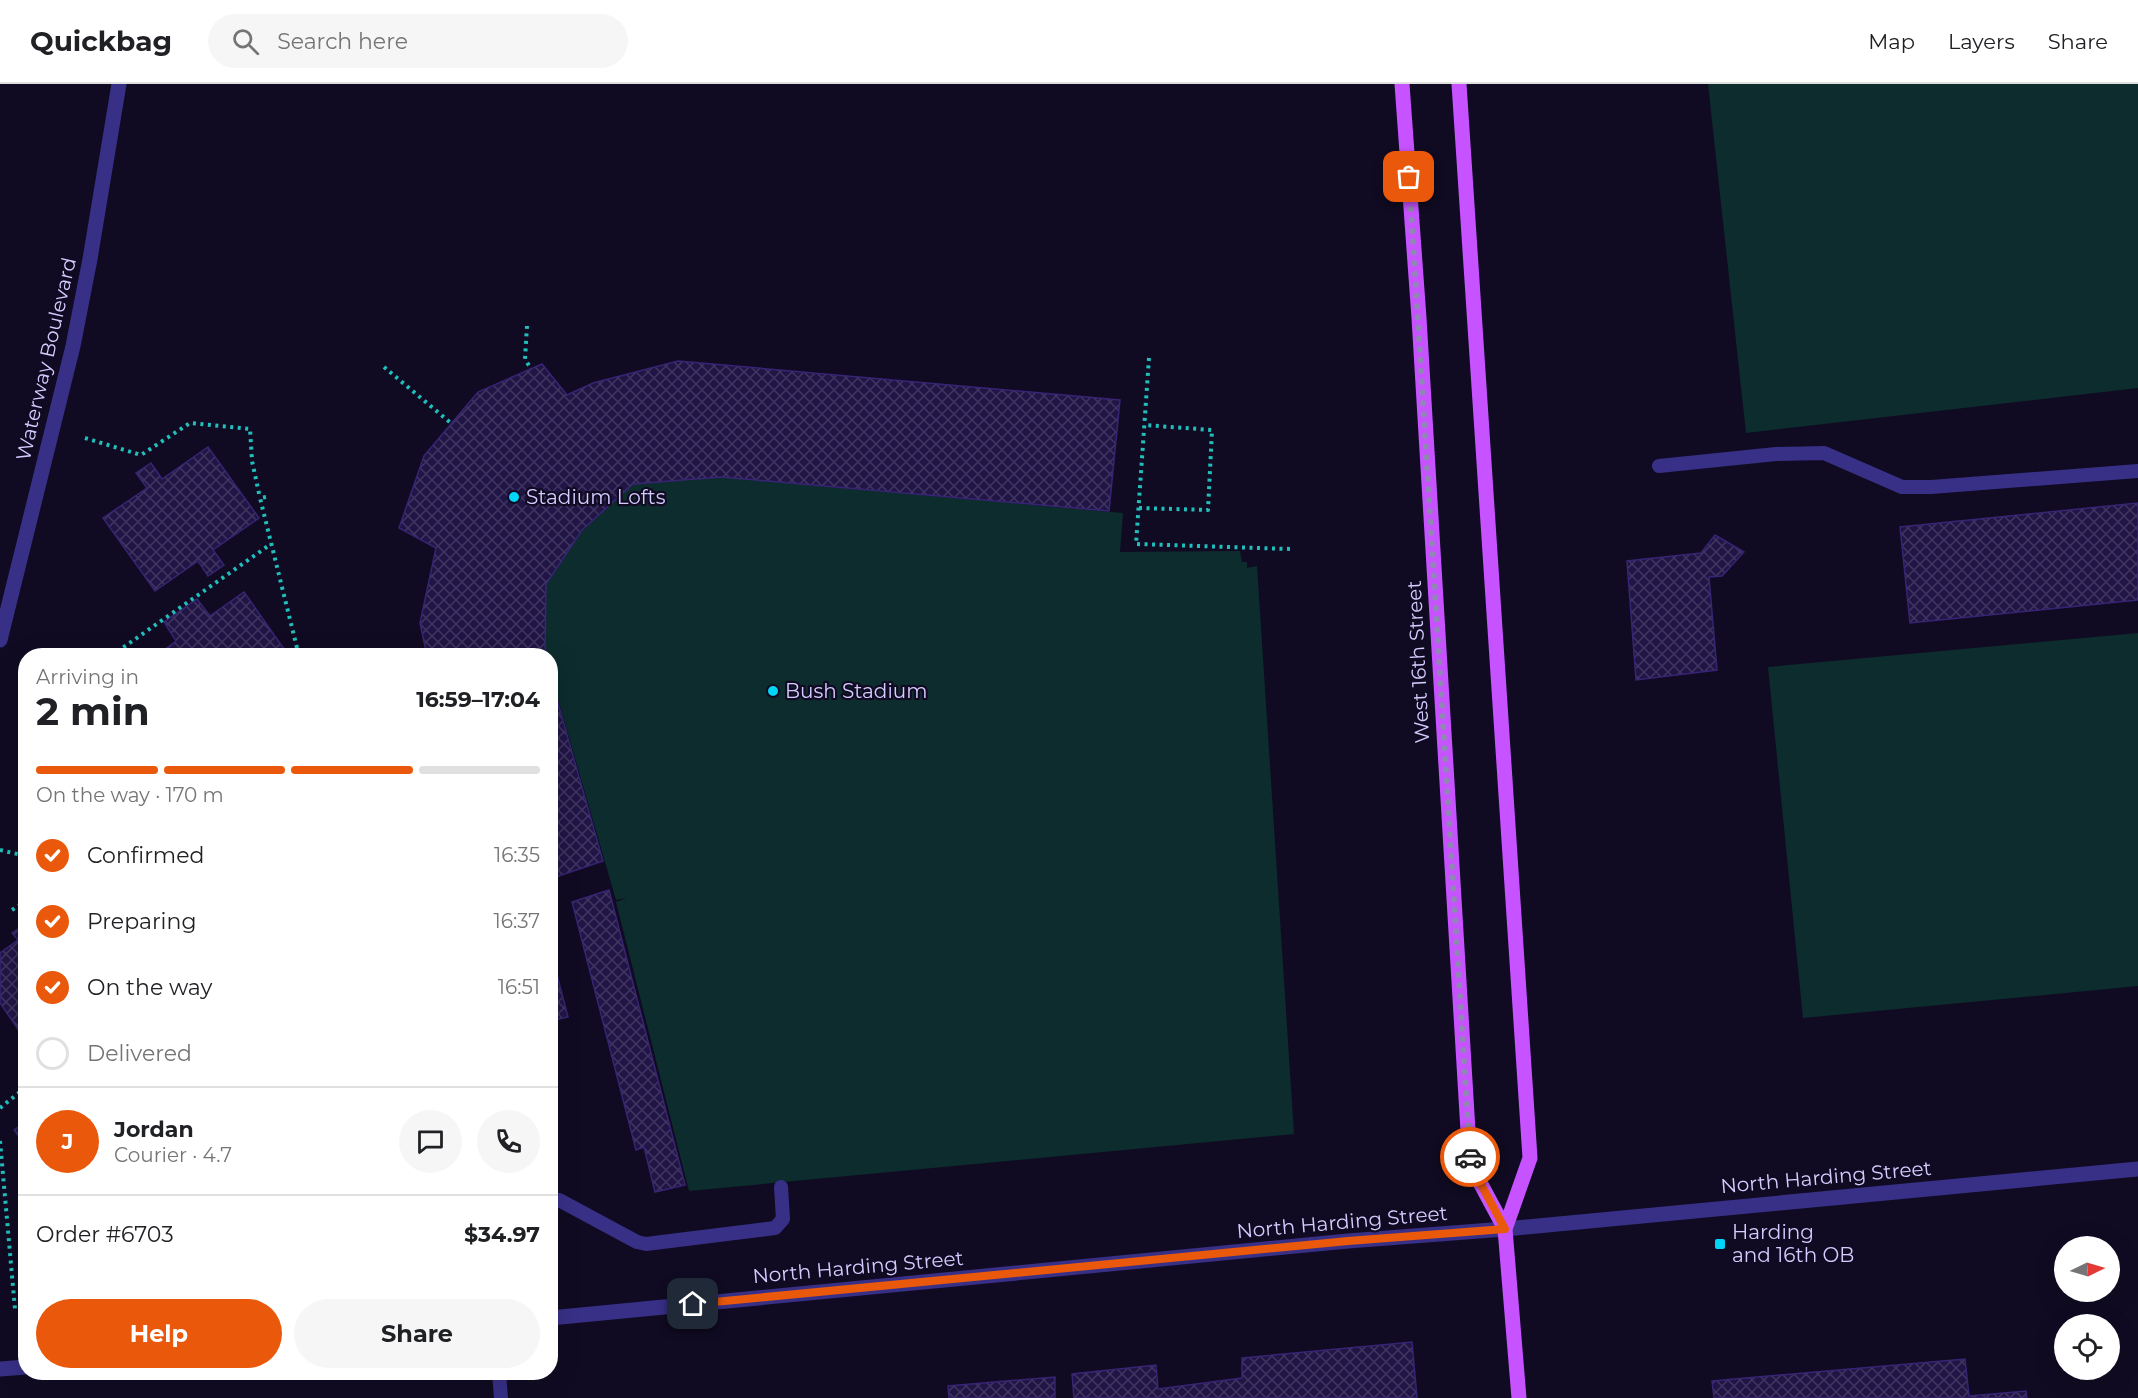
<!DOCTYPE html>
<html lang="en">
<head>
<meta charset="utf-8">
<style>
  body { margin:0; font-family:Montserrat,sans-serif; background:#f6f6f6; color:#202124; height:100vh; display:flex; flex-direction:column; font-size:22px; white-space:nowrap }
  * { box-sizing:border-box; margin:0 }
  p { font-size:20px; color:#757577 }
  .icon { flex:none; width:33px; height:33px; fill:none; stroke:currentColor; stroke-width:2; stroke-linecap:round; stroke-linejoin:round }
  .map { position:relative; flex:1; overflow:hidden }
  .drawer { position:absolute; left:18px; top:564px; width:540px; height:732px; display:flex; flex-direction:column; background:#fff; border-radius:24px; box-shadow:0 6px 24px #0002 }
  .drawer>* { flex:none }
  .needle { width:39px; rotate:85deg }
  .buttons { position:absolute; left:2054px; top:1152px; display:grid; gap:12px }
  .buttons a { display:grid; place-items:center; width:66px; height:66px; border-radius:50%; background:#fff; box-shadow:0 6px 24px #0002; font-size:30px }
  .pin { position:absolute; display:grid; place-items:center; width:51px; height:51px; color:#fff; margin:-26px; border-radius:12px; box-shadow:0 3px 9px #0006 }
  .courier { position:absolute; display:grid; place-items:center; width:60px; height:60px; margin:-30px; border:4px solid #ea580c; border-radius:50%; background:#fff; color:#222; box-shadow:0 2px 8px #0007 }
  .summary em { font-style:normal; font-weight:700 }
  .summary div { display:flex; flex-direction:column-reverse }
  .summary { display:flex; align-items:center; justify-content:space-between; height:102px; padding:0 18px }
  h1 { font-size:39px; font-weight:700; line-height:45px }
  .bar { display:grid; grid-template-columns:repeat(4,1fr); gap:9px 6px; align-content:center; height:72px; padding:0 18px }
  .bar i { height:8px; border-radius:4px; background:#e0e0e0 }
  .bar .selected { background:#ea580c }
  .bar p { grid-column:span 4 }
  .line { display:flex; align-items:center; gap:15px; padding:0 18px; border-top:2px solid #e0e0e0 }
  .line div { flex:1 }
  .round { display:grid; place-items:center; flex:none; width:63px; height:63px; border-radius:32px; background:#f6f6f6 }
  ol { padding:0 18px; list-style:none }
  li { display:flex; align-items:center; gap:18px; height:66px }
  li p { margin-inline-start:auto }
  li .icon { padding:6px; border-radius:50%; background:#ea580c; color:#fff; stroke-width:4 }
  li:last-child { color:#757577 }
  li i { width:33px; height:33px; border:3px solid #e0e0e0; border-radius:50% }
  .cta { display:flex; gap:12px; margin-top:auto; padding:12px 18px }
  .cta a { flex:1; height:69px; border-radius:36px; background:#ea580c; color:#fff; font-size:24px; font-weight:700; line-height:69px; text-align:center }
  .cta a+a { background:#f6f6f6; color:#202124 }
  header { display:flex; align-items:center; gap:36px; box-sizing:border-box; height:84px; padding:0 30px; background:#fff; border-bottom:2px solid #e0e0e0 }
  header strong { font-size:28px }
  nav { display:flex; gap:33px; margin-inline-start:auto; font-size:21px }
  .search { width:420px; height:54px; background:#f6f6f6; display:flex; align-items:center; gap:15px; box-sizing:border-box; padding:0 21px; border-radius:33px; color:#757577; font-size:22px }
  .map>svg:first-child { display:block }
  .green { fill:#0d2c2d }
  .building { fill:url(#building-cross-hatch); stroke:#372474; stroke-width:1.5 }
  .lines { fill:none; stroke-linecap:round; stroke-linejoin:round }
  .path { stroke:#20bfbc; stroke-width:4; stroke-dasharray:3 4.5; stroke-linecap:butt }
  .service { stroke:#373086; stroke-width:14 }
  .minor { stroke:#373086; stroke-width:15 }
  .tertiary { stroke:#373086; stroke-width:15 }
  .primary { stroke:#c653ff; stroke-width:15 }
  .done { stroke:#8f88b2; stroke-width:6; stroke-dasharray:0 10.8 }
  .route { stroke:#ea580c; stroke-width:8 }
  .poi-dot { fill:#00d4f7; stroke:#100b22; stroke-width:2 }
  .labels { text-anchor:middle; stroke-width:4.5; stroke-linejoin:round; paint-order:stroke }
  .street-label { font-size:20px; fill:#d4ccff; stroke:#100b22 }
  .poi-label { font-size:20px; fill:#d4ccff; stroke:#100b22; text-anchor:start }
</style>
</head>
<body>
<header>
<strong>Quickbag</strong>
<div class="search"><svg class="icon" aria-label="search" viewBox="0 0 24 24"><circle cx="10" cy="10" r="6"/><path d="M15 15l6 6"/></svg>Search here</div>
<nav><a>Map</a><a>Layers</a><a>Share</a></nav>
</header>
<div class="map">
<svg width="2138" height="1314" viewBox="0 0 2138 1314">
  <defs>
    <pattern id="building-cross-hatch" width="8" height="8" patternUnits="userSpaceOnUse" patternTransform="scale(1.5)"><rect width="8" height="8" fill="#211545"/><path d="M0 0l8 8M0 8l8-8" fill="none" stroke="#403661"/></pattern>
  </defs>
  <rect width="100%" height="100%" fill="#100b22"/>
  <path class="green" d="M1708 0H2138V304L1746 349Z
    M721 393 1123 429 1120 468 1240 467 1242 478H1247V484L1257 482 1294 1050 689 1107 616 818 626 814 616 816 551 591 550 572 545 571 546 500 582 446 633 400Z
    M2138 549V902L1803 934 1768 583Z"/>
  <path class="building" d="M678 277 1120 316 1109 427 721 393 633 400 582 446 546 500 545 572H427L420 539 436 464 399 444 424 372 478 308 542 280 567 311 593 299Z
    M208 363 259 434 213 466 224 481 208 492 198 477 155 507 103 434 147 404 136 389 151 379 162 395Z
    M2138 419V516L1910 539 1900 443Z
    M1715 451 1744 468 1722 492 1709 493 1717 586 1636 596 1627 477 1701 469Z
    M244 508 289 572H156L176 557 164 538 197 515 210 532Z
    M550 591 603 777 550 795Z
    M609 806 685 1101 655 1108 644 1063 636 1066 572 818Z
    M26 840V953L24 954 0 919V869L18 856 12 849Z
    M550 864 568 933 550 937Z
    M26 1038V1062L14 1046Z
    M1412 1258 1417 1314H1074L1072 1290 1156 1281 1158 1305 1242 1294V1274Z
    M1965 1275 1969 1312 2026 1307 2027 1314H1714L1712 1297Z
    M1055 1293V1314H949L948 1302Z"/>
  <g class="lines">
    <path class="path" d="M527 242 525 275 531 285
      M1149 274 1136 460 1291 465
      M384 283 452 340
      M85 354 141 371 190 339 250 345 252 377 260 414
      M266 413 260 414 299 572
      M1139 424 1208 426 1212 346 1144 341
      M111 572 271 460
      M0 766 26 772
      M12 826 26 817
      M0 1024 26 1003
      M0 1057 15 1225"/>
    <path class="service" d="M1659 382 1776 370 1824 369 1902 403H1931L2138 387
      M550 1118 559 1116 637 1158 646 1160 775 1144 783 1135 781 1103
      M499 1288 501 1314"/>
    <path class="minor" d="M0 556 73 262 90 175 119 0
      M550 1234 1348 1157 1505 1145
      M0 1285 26 1283"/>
    <path class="tertiary" d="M1505 1145 2138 1085"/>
    <path class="primary" d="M1402 0 1419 234 1470 1080 1505 1145 1519 1314
      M1459 0 1530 1074 1505 1145"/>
  </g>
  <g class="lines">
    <path class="done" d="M1409 93 1470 1073"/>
    <path class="route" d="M693 1220 1348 1157 1505 1145 1470 1080V1073"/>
  </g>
  <g class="poi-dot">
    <circle cx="514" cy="413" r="6"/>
    <circle cx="773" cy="607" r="6"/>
    <rect x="1714" y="1154" width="12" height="12" rx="3"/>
  </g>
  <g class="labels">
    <g class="street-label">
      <text transform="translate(46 275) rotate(-77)" y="7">Waterway Boulevard</text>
      <text transform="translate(1418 578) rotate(-93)" y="7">West 16th Street</text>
      <text transform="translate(1826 1093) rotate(-5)" y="7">North Harding Street</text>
      <text transform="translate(1342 1138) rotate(-5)" y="7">North Harding Street</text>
      <text transform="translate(858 1183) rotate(-5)" y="7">North Harding Street</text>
    </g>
    <g class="poi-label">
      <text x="526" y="420">Stadium Lofts</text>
      <text x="785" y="614">Bush Stadium</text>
      <text x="1732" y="1155">Harding<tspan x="1732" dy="23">and 16th OB</tspan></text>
    </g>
  </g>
</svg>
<div class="buttons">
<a><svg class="needle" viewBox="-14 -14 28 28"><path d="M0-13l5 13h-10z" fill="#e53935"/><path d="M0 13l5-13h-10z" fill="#757577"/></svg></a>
<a><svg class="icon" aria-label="locate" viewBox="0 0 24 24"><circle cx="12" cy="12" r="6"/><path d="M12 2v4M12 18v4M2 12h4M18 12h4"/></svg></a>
</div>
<div class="pin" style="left:1409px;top:93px;background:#ea580c"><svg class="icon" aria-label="bag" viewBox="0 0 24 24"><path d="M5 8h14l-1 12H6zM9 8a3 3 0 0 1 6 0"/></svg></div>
<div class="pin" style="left:693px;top:1220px;background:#1f2937"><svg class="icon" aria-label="home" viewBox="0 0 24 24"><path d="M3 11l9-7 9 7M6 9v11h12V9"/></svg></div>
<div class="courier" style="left:1470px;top:1073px"><svg class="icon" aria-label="car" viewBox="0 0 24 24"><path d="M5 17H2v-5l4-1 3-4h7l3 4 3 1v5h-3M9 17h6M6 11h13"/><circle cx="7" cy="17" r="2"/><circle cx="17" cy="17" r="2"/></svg></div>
<section class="drawer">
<div class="summary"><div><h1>2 min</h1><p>Arriving in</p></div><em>16:59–17:04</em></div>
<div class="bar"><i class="selected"></i><i class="selected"></i><i class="selected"></i><i></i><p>On the way · 170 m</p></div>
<ol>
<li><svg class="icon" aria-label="check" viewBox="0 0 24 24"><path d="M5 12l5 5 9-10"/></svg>Confirmed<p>16:35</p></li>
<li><svg class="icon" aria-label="check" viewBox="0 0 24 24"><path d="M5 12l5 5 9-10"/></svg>Preparing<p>16:37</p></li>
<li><svg class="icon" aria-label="check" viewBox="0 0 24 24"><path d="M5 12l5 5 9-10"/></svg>On the way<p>16:51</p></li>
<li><i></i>Delivered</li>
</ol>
<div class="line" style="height:108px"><b class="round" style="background:#ea580c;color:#fff">J</b><div><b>Jordan</b><p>Courier · 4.7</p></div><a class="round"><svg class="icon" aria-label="chat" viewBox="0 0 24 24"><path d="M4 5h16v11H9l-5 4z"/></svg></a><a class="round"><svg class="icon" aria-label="phone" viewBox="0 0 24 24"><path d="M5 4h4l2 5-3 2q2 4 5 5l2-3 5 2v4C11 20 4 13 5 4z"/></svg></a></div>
<div class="line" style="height:78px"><div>Order #6703</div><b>$34.97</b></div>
<div class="cta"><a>Help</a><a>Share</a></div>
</section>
</div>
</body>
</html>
